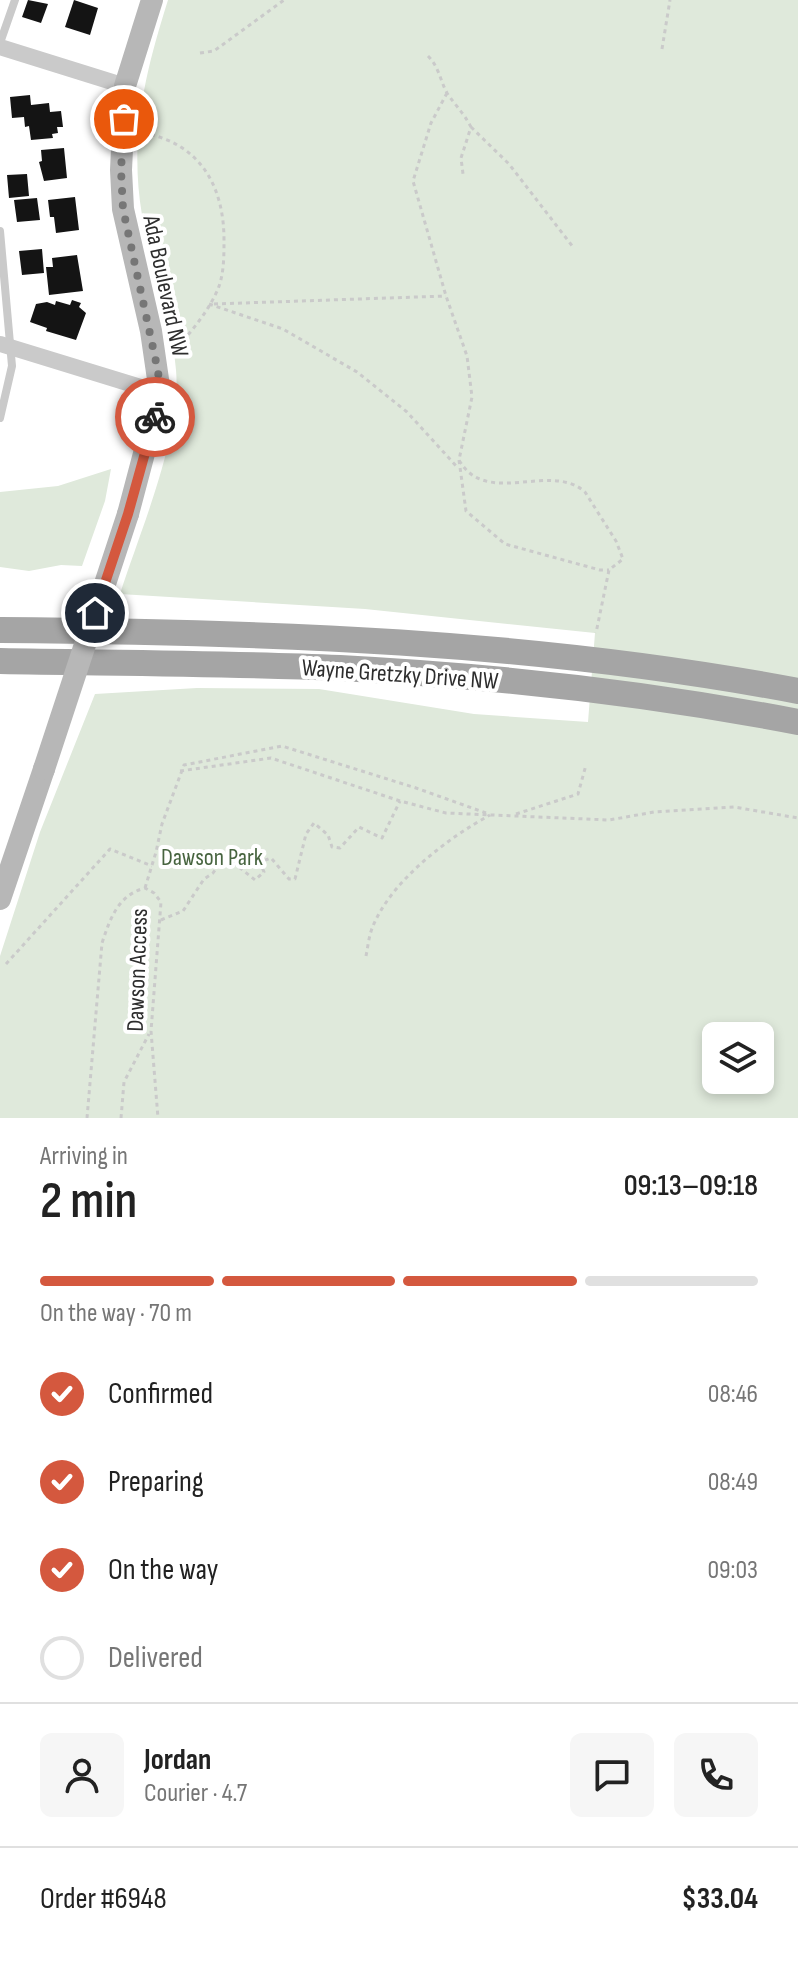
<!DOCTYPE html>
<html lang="en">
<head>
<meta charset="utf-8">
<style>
  body { margin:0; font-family:"Sofia Sans Condensed",sans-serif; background:#f6f6f6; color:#222; height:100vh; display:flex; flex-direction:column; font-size:30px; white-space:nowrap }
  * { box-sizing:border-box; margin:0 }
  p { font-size:26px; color:#767676 }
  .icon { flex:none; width:44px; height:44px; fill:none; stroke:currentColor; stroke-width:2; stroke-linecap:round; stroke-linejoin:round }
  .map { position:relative; height:1118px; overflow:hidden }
  .side { display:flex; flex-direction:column; background:#fff; flex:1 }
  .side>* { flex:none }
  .buttons { position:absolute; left:702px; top:1022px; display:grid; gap:16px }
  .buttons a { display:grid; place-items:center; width:72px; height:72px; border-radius:12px; background:#fff; box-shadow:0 4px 12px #0003; font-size:40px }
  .pin { position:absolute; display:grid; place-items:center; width:68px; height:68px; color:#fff; margin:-34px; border:4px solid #fff; border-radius:50%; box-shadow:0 2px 8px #0007 }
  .courier { position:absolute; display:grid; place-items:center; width:80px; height:80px; margin:-40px; border:6px solid #d4583e; border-radius:50%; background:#fff; color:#222; box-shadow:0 2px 10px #0007 }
  .headline em { font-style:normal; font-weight:600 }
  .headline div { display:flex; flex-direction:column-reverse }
  .headline { display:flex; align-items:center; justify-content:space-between; height:136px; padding:0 40px }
  h1 { font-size:52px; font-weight:600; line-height:60px }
  .bar { display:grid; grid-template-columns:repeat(4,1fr); gap:12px 8px; align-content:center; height:96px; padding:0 40px }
  .bar i { height:10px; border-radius:6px; background:#e0e0e0 }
  .bar .current { background:#d4583e }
  .bar p { grid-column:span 4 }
  .line { display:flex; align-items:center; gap:20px; padding:0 40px; border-top:2px solid #e0e0e0 }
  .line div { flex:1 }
  .round { display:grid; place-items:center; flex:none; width:84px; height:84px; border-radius:12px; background:#f6f6f6 }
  ol { padding:0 40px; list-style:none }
  li { display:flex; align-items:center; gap:24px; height:88px }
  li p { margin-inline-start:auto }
  li .icon { padding:8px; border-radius:50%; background:#d4583e; color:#fff; stroke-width:4 }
  li:last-child { color:#767676 }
  li i { width:44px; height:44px; border:4px solid #e0e0e0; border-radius:50% }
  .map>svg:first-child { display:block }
  .green { fill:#dfe9db; fill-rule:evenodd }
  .building { fill:#141414 }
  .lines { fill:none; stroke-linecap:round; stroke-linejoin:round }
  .path { stroke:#cacaca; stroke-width:3; stroke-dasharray:4 4; stroke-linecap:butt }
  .lane { stroke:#cacaca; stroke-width:8 }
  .street { stroke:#cacaca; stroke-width:16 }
  .secondary { stroke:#b7b7b7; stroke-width:22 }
  .primary { stroke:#a5a5a5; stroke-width:26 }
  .secondary-bridge { stroke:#b7b7b7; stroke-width:22 }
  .done { stroke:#767676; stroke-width:8; stroke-dasharray:0 14.4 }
  .route { stroke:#d4583e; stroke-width:10 }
  .labels { text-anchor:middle; stroke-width:8; stroke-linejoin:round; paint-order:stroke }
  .street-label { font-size:24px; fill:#2d2d2d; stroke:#fff }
  .park-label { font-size:24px; fill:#47643f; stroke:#fff }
</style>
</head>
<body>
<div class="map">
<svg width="798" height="1118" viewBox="0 0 798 1118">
  <rect width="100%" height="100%" fill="#fff"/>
  <path class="green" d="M168 0H798V1118H0V956L40 832 95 694 197 688 319 689 474 714 588 722 595 633 365 609 120 594C140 531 182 435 176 370 172 318 151 267 142 215 129 138 145 73 168 0ZM716 1036H760V1080H716Z
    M111 469 105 501 82 566 61 565 29 571 0 567V492L58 486Z"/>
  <path class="building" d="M28 0 48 4 41 23 22 17Z
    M74 0 98 8 90 35 65 27Z
    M30 95 31 105 49 103 50 112 61 111 63 127H57L58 133 52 134 53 138 31 140 29 126 25 127 24 117 12 118 10 97Z
    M64 148 67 178 44 181 39 162 42 161 41 150Z
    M27 174 29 196 9 198 7 175Z
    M75 197 79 230 56 233 54 217H50L48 200Z
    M37 198 40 220 17 222 14 200Z
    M42 249 44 273 22 275 19 251Z
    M77 255 83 291 49 295 46 267H53L52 258Z
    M72 300 81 303 79 307 86 313 76 340 46 331 47 328 30 322 36 304 47 302 55 305 56 301 70 305Z"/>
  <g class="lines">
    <path class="path" d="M662 49 670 0
      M200 53 214 51 284 0
      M428 56C439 67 440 80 447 93 455 105 463 112 471 127L461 158 463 174
      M447 93 431 123 413 181 446 296 467 356 472 397 459 460C486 508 551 461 585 492L616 541 623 559 609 570 596 633
      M471 127 509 164 573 247
      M143 133C200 143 224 186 224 240 224 256 224 274 218 289 209 310 191 333 175 349
      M209 304 283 329 357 372 407 412 458 468
      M214 304 446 296
      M459 460 466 511 505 544 600 570H609
      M180 771 271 758 400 801 446 813 609 820 654 812 734 807 798 818
      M516 814 578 794 586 765
      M145 888 156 852 162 824 184 765 282 746 416 788 486 813
      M161 920 183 911 204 879 213 873 225 856 255 880 264 872 260 862 271 858 289 879H295L306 834 314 823 328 835 332 847 340 848 359 827 382 838 400 801
      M366 956C368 946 369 935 373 926 392 880 448 838 490 815
      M6 964 110 849 152 866
      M87 1118 102 943C110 919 118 895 145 888L154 893 161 902 151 1031 158 1118
      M121 1118 124 1082 149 1034"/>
    <path class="lane" d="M0 43 15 0
      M0 231 12 366 0 418"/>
    <path class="street" d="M0 47 125 86
      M0 344 160 393"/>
    <path class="secondary" d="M128 514 160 393 151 331 123 209 121 170 125 86 152 0
      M0 899 44 769"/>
    <path class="primary" d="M0 630C267 632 535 641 798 691
      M0 661C113 663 227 663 340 668 493 676 648 693 798 722"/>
    <path class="secondary-bridge" d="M44 769 128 514"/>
  </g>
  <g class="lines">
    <path class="done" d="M124 119 121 170 123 209 158 371 160 393 155 417"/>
    <path class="route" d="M95 613 128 514 155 417"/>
  </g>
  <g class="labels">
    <g class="street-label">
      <text transform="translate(166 286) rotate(78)" y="8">Ada Boulevard NW</text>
      <text transform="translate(400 674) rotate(4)" y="8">Wayne Gretzky Drive NW</text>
      <text transform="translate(137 970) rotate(-88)" y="8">Dawson Access</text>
    </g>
    <g class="park-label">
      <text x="212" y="865">Dawson Park</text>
    </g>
  </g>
</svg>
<div class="buttons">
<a><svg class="icon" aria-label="layers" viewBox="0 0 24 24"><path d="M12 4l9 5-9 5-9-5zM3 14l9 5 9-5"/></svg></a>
</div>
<div class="pin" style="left:124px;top:119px;background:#ea580c"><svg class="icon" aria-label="bag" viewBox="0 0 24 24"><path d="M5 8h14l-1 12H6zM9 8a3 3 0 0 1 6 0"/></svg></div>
<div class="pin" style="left:95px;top:613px;background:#1f2937"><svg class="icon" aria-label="home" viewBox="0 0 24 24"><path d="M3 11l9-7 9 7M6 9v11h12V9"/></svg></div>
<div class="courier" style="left:155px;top:417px"><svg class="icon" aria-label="bike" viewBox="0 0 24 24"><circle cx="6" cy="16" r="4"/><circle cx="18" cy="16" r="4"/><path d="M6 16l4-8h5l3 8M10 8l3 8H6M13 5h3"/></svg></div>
</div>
<section class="side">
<div class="headline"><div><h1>2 min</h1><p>Arriving in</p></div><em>09:13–09:18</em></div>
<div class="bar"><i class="current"></i><i class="current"></i><i class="current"></i><i></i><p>On the way · 70 m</p></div>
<ol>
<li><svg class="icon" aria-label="check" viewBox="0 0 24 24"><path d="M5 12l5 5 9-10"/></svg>Confirmed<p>08:46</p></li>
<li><svg class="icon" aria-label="check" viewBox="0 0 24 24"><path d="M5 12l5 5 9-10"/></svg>Preparing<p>08:49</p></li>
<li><svg class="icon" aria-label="check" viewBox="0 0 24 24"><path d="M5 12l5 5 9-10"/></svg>On the way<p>09:03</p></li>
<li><i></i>Delivered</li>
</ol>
<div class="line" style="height:144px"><a class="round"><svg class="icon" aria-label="person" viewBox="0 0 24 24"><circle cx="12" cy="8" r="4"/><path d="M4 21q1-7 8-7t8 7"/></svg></a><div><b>Jordan</b><p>Courier · 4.7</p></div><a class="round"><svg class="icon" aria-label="chat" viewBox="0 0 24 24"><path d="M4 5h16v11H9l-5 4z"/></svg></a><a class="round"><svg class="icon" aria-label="phone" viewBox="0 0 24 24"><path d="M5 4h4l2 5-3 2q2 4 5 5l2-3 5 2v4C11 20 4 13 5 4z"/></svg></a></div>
<div class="line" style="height:104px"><div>Order #6948</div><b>$33.04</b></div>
</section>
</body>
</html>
